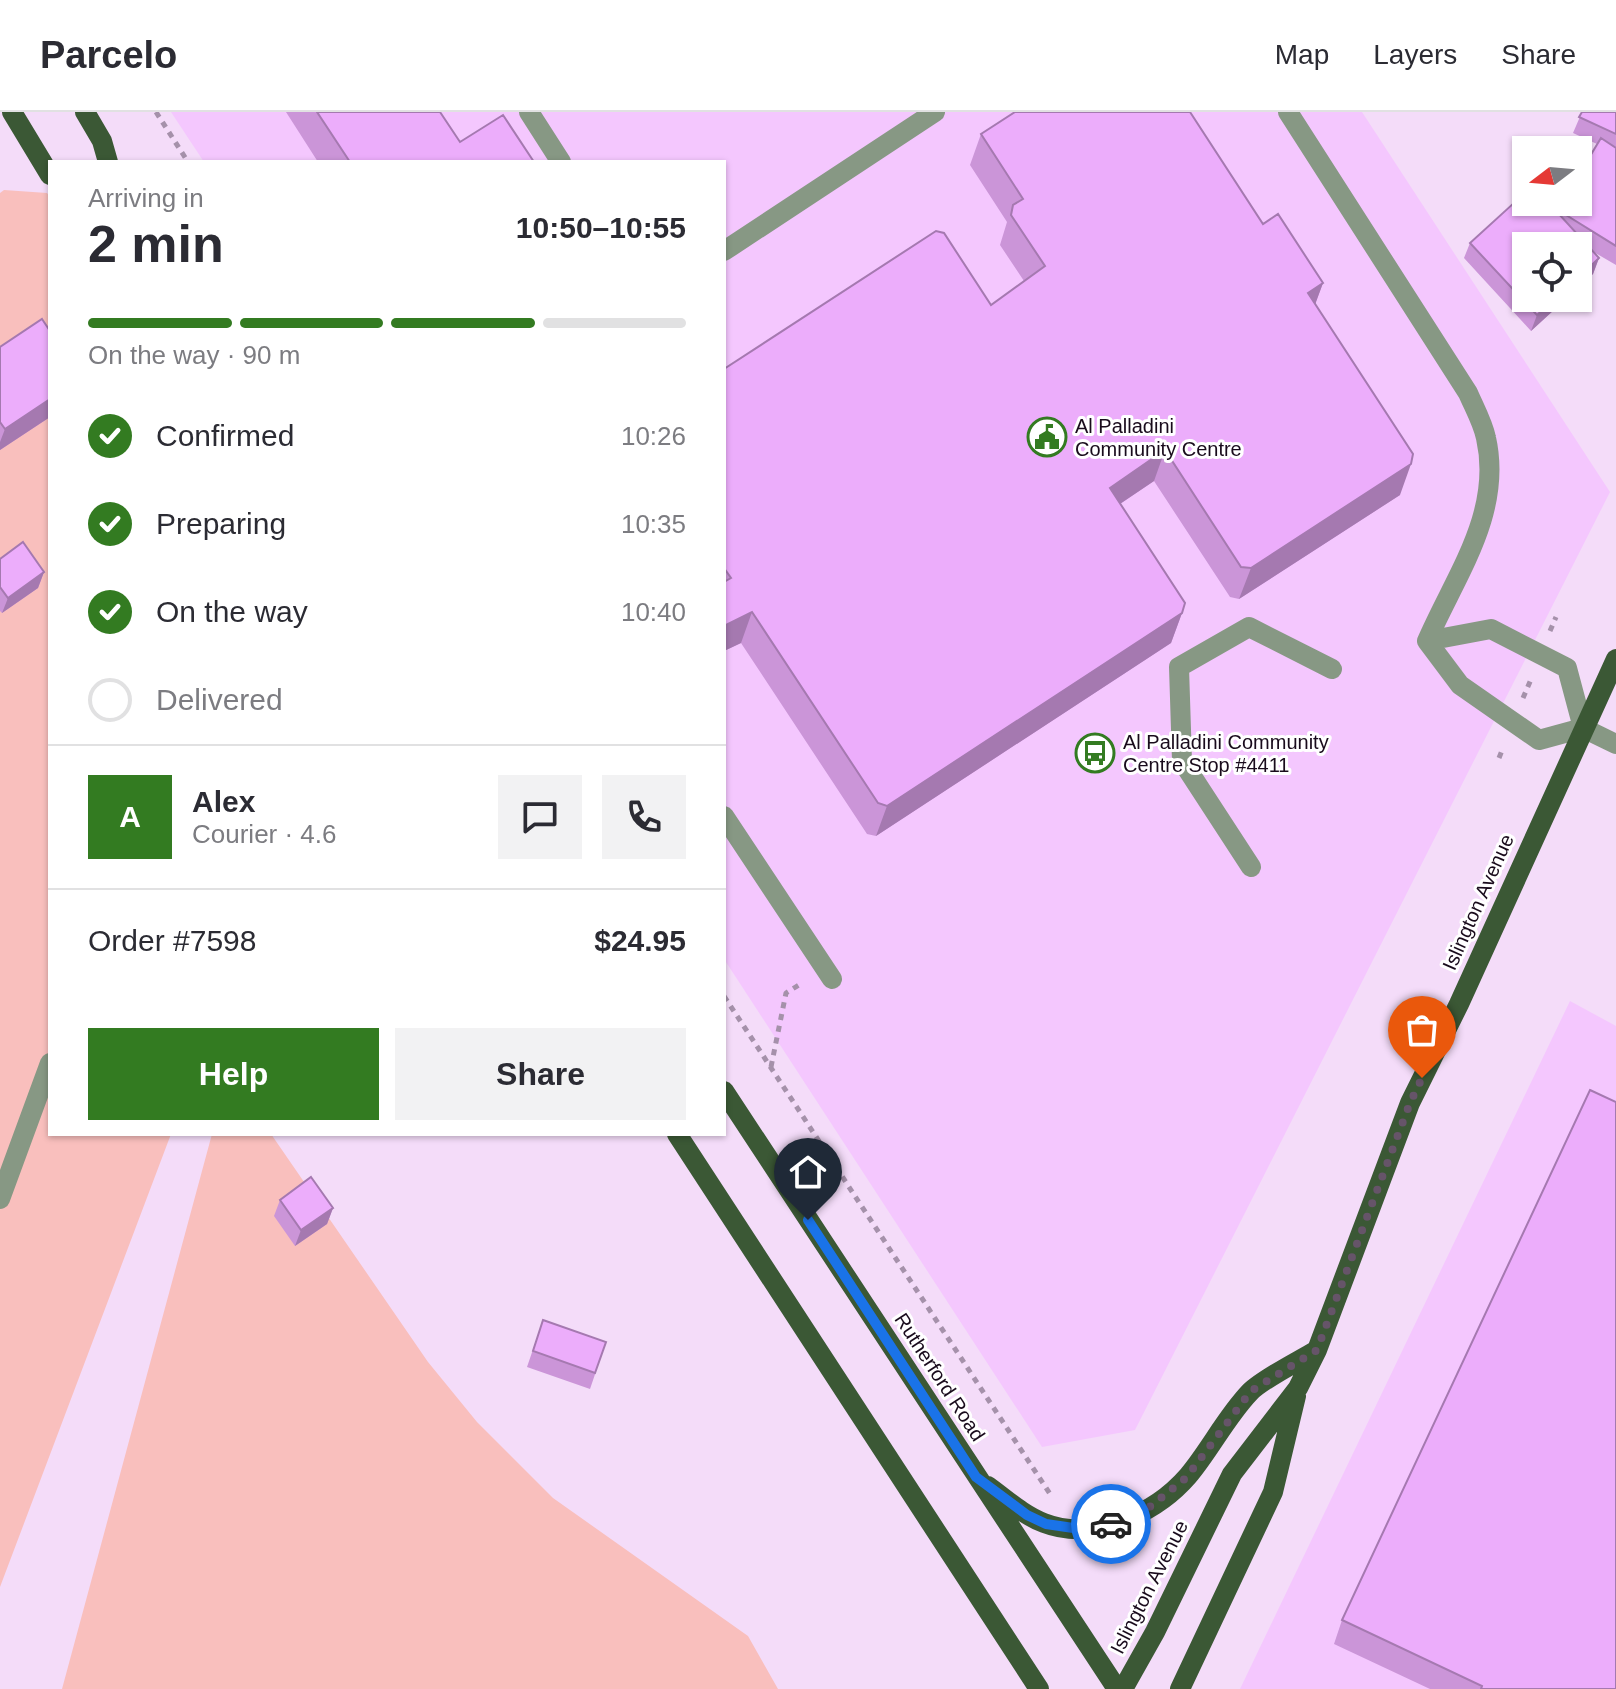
<!DOCTYPE html>
<html lang="en">
<head>
<meta charset="utf-8">
<style>
  body { margin:0; font-family:Arial,sans-serif; background:#f2f2f3; color:#2b2b33; height:100vh; display:flex; flex-direction:column; font-size:30px; white-space:nowrap }
  * { box-sizing:border-box; margin:0 }
  p { font-size:26px; color:#7c7c81 }
  .icon { flex:none; width:44px; height:44px; fill:none; stroke:currentColor; stroke-width:2; stroke-linecap:round; stroke-linejoin:round }
  .map { position:relative; flex:1; overflow:hidden }
  .details { position:absolute; left:48px; top:48px; width:678px; height:976px; display:flex; flex-direction:column; background:#fff; border-radius:0px; box-shadow:0 2px 6px #0004 }
  .details>* { flex:none }
  .needle { width:52px; rotate:254deg }
  .fabs { position:absolute; left:1512px; top:24px; display:grid; gap:16px }
  .fabs a { display:grid; place-items:center; width:80px; height:80px; border-radius:0px; background:#fff; box-shadow:0 2px 6px #0004; font-size:40px }
  .pin { position:absolute; display:grid; place-items:center; width:68px; height:68px; color:#fff; margin:-82px -34px; border-radius:50% 50% 50% 0; rotate:-45deg; box-shadow:0 0 8px #0007 }
  .pin .icon { rotate:45deg }
  .courier { position:absolute; display:grid; place-items:center; width:80px; height:80px; margin:-40px; border:6px solid #1a73e8; border-radius:50%; background:#fff; color:#222; box-shadow:0 2px 10px #0007 }
  .head em { font-style:normal; font-weight:800 }
  .head div { display:flex; flex-direction:column-reverse }
  .head { display:flex; align-items:center; justify-content:space-between; height:136px; padding:0 40px }
  h1 { font-size:52px; font-weight:800; line-height:60px }
  .bar { display:grid; grid-template-columns:repeat(4,1fr); gap:12px 8px; align-content:center; height:96px; padding:0 40px }
  .bar i { height:10px; border-radius:6px; background:#e1e1e2 }
  .bar .current { background:#337b21 }
  .bar p { grid-column:span 4 }
  .line { display:flex; align-items:center; gap:20px; padding:0 40px; border-top:2px solid #e1e1e2 }
  .line div { flex:1 }
  .round { display:grid; place-items:center; flex:none; width:84px; height:84px; border-radius:0px; background:#f2f2f3 }
  ol { padding:0 40px; list-style:none }
  li { display:flex; align-items:center; gap:24px; height:88px }
  li p { margin-inline-start:auto }
  li .icon { padding:8px; border-radius:50%; background:#337b21; color:#fff; stroke-width:4 }
  li:last-child { color:#7c7c81 }
  li i { width:44px; height:44px; border:4px solid #e1e1e2; border-radius:50% }
  .primary-button { display:flex; gap:16px; margin-top:auto; padding:16px 40px }
  .primary-button a { flex:1; height:92px; border-radius:0px; background:#337b21; color:#fff; font-size:32px; font-weight:800; line-height:92px; text-align:center }
  .primary-button a+a { background:#f2f2f3; color:#2b2b33 }
  header { display:flex; align-items:center; gap:48px; box-sizing:border-box; height:112px; padding:0 40px; background:#fff; border-bottom:2px solid #e1e1e2 }
  header strong { font-size:38px }
  nav { display:flex; gap:44px; margin-inline-start:auto; font-size:28px }
  .map>svg:first-child { display:block }
  .built { fill:#f4c7fe }
  .green { fill:#f9bfbd }
  .lines { fill:none; stroke-linecap:round; stroke-linejoin:round }
  .path { stroke:#a591aa; stroke-width:5; stroke-dasharray:6 6; stroke-linecap:butt }
  .minor { stroke:#879884; stroke-width:20 }
  .major { stroke:#3b5835; stroke-width:20 }
  .wall { fill:#cb95d8 }
  .shaded-wall { fill:#a579b0 }
  .building { fill:#ecadfb; stroke:#a579b0; stroke-width:2 }
  .done { stroke:#665469; stroke-width:8; stroke-dasharray:0 14.4 }
  .route { stroke:#1a73e8; stroke-width:10 }
  .labels { text-anchor:middle; stroke-width:6; stroke-linejoin:round; paint-order:stroke }
  .poi-label { font-size:20px; fill:#190b1c; stroke:#fff; text-anchor:start }
  .street-label { font-size:20px; fill:#190b1c; stroke:#fff }
</style>
</head>
<body>
<header>
<strong>Parcelo</strong>
<nav><a>Map</a><a>Layers</a><a>Share</a></nav>
</header>
<div class="map">
<svg width="1616" height="1577" viewBox="0 0 1616 1577">
  <rect width="100%" height="100%" fill="#f4dcf9"/>
  <path class="built" d="M171 0H1362L1610 380 1135 1318 1042 1335 724 847V50H204Z
    M1570 889 1616 914V1577H1240Z"/>
  <path class="green" d="M4 78 47 81 50 85V1022H171L0 1475V81Z
    M212 1022H271L428 1250 477 1310 553 1386 748 1524 778 1577H62Z"/>
  <g class="lines">
    <path class="path" d="M156 0 188 50
      M1550 519 1556 505
      M1523 586 1532 565
      M1499 646 1503 636
      M724 884 1050 1382
      M771 955 786 881 802 871"/>
    <path class="minor" d="M529 0 561 50
      M1288 0 1468 281C1474 295 1483 311 1486 326 1503 401 1455 464 1427 529
      M724 139 935 0
      M1427 529 1491 517 1567 556 1583 616
      M1427 529 1460 573 1539 628 1583 616
      M1583 616 1616 632
      M724 704 832 867
      M1251 755 1182 649 1179 555 1249 515 1332 557
      M0 1087 50 951"/>
    <path class="major" d="M12 0 50 63
      M85 0 102 29 108 50
      M724 979 1117 1577
      M677 1022 1039 1577
      M988 1374C1006 1387 1023 1403 1044 1411 1093 1430 1155 1402 1188 1364 1210 1338 1226 1305 1250 1280 1264 1266 1299 1249 1317 1238
      M1123 1577 1155 1520 1232 1362 1298 1276 1317 1238 1410 991 1459 892 1616 547
      M1180 1577 1273 1380 1296 1284"/>
  </g>
  <path class="wall" d="M286 0H440L460 30 534 50H318Z
    M1582 0H1616V153L1592 139 1599 146 1593 162 1578 176V134L1567 186 1531 219 1464 146 1470 131 1557 100 1597 32 1573 21Z
    M981 22 1263 112 1323 171 1315 192 1400 383 1239 487 1230 485 1154 369 1120 392 1182 501 1171 531 876 724 867 722 741 531 724 539V257L991 193 1024 169 1000 133 1007 110 970 53Z
    M50 219V305L0 338V235Z
    M0 447 44 460 38 476 2 501 0 499Z
    M280 1088 333 1096 327 1112 295 1134 274 1104Z
    M543 1208 606 1230 590 1277 527 1255Z
    M1342 1508 1616 1577H1430L1334 1532Z"/>
  <path class="shaded-wall" d="M1599 146 1593 162 1578 176V166Z
    M1323 171 1312 201 1308 181Z
    M1556 186H1567L1531 219 1537 203Z
    M50 287V305L0 338V330L5 317Z
    M1165 338 1154 369 1099 406 1110 376Z
    M1411 352 1400 383 1239 487 1251 456Z
    M44 460 38 476 2 501 8 486Z
    M752 500 741 531 724 539V514Z
    M1182 501 1171 531 876 724 887 694Z
    M333 1096 327 1112 295 1134 301 1118Z"/>
  <path class="building" d="M317 0H440L460 30 503 3 534 50H350Z
    M1015 0H1190L1263 112 1278 102 1323 171 1308 181 1413 342 1411 352 1251 456 1241 455 1165 338 1110 376 1185 491 1182 501 887 694 878 691 752 500 724 514V470L731 466 724 456V257L936 119 944 121 991 193 1045 154 1011 103 1013 93 1023 87 981 22Z
    M1582 0H1616V22L1579 5Z
    M1601 26 1616 36V134L1558 98 1563 90H1578V64Z
    M1526 80V90H1548L1599 146 1578 166V134H1526V186H1556L1537 203 1470 131Z
    M42 207 50 219V287L5 317 0 310V235Z
    M23 430 44 460 8 486 0 475V447Z
    M1590 978 1616 990V1577H1481L1482 1574 1342 1508Z
    M311 1065 333 1096 301 1118 280 1088Z
    M543 1208 606 1230 595 1261 533 1239Z"/>
  <g class="lines">
    <path class="done" d="M1111 1412 1135 1404 1151 1394 1186 1366 1251 1279 1317 1238 1410 991 1422 966"/>
    <path class="route" d="M808 1108 976 1365 1027 1403 1046 1412 1080 1417 1111 1412"/>
  </g>
  <defs>
    <g id="civic-ring" transform="scale(2)"><circle r="9.5" fill="#fff" stroke="#337b21" stroke-width="1.5"/><path d="M-.6-6.5H3V-4.5H.6V-3L4-1V1h2V6H-6V1h2V-1L-.6-3ZM-1.2 2.5V6h2.4V2.5Z" fill="#337b21"/></g>
    <g id="bus-ring" transform="scale(2)"><circle r="9.5" fill="#fff" stroke="#337b21" stroke-width="1.5"/><path d="M-5-6H5V4H4V6H2V4H-2V6H-4V4H-5ZM-3.5-4V0h7V-4ZM-3.5 1.2v1.5H-2V1.2ZM2 1.2v1.5H3.5V1.2Z" fill="#337b21"/></g>
  </defs>
  <g fill-rule="evenodd">
    <use href="#civic-ring" x="1047" y="325"/>
    <use href="#bus-ring" x="1095" y="641"/>
  </g>
  <g class="labels">
    <g class="poi-label">
      <text x="1075" y="321">Al Palladini<tspan x="1075" dy="23">Community Centre</tspan></text>
      <text x="1123" y="637">Al Palladini Community<tspan x="1123" dy="23">Centre Stop #4411</tspan></text>
    </g>
    <g class="street-label">
      <text transform="translate(1478 790) rotate(-66)" y="7">Islington Avenue</text>
      <text transform="translate(940 1265) rotate(57)" y="7">Rutherford Road</text>
      <text transform="translate(1149 1475) rotate(-63)" y="7">Islington Avenue</text>
    </g>
  </g>
</svg>
<div class="fabs">
<a><svg class="needle" viewBox="-14 -14 28 28"><path d="M0-13l5 13h-10z" fill="#e53935"/><path d="M0 13l5-13h-10z" fill="#7c7c81"/></svg></a>
<a><svg class="icon" aria-label="locate" viewBox="0 0 24 24"><circle cx="12" cy="12" r="6"/><path d="M12 2v4M12 18v4M2 12h4M18 12h4"/></svg></a>
</div>
<div class="pin" style="left:1422px;top:966px;background:#ea580c"><svg class="icon" aria-label="bag" viewBox="0 0 24 24"><path d="M5 8h14l-1 12H6zM9 8a3 3 0 0 1 6 0"/></svg></div>
<div class="pin" style="left:808px;top:1108px;background:#1f2937"><svg class="icon" aria-label="home" viewBox="0 0 24 24"><path d="M3 11l9-7 9 7M6 9v11h12V9"/></svg></div>
<div class="courier" style="left:1111px;top:1412px"><svg class="icon" aria-label="car" viewBox="0 0 24 24"><path d="M5 17H2v-5l4-1 3-4h7l3 4 3 1v5h-3M9 17h6M6 11h13"/><circle cx="7" cy="17" r="2"/><circle cx="17" cy="17" r="2"/></svg></div>
<section class="details">
<div class="head"><div><h1>2 min</h1><p>Arriving in</p></div><em>10:50–10:55</em></div>
<div class="bar"><i class="current"></i><i class="current"></i><i class="current"></i><i></i><p>On the way · 90 m</p></div>
<ol>
<li><svg class="icon" aria-label="check" viewBox="0 0 24 24"><path d="M5 12l5 5 9-10"/></svg>Confirmed<p>10:26</p></li>
<li><svg class="icon" aria-label="check" viewBox="0 0 24 24"><path d="M5 12l5 5 9-10"/></svg>Preparing<p>10:35</p></li>
<li><svg class="icon" aria-label="check" viewBox="0 0 24 24"><path d="M5 12l5 5 9-10"/></svg>On the way<p>10:40</p></li>
<li><i></i>Delivered</li>
</ol>
<div class="line" style="height:144px"><b class="round" style="background:#337b21;color:#fff">A</b><div><b>Alex</b><p>Courier · 4.6</p></div><a class="round"><svg class="icon" aria-label="chat" viewBox="0 0 24 24"><path d="M4 5h16v11H9l-5 4z"/></svg></a><a class="round"><svg class="icon" aria-label="phone" viewBox="0 0 24 24"><path d="M5 4h4l2 5-3 2q2 4 5 5l2-3 5 2v4C11 20 4 13 5 4z"/></svg></a></div>
<div class="line" style="height:104px"><div>Order #7598</div><b>$24.95</b></div>
<div class="primary-button"><a>Help</a><a>Share</a></div>
</section>
</div>
</body>
</html>
